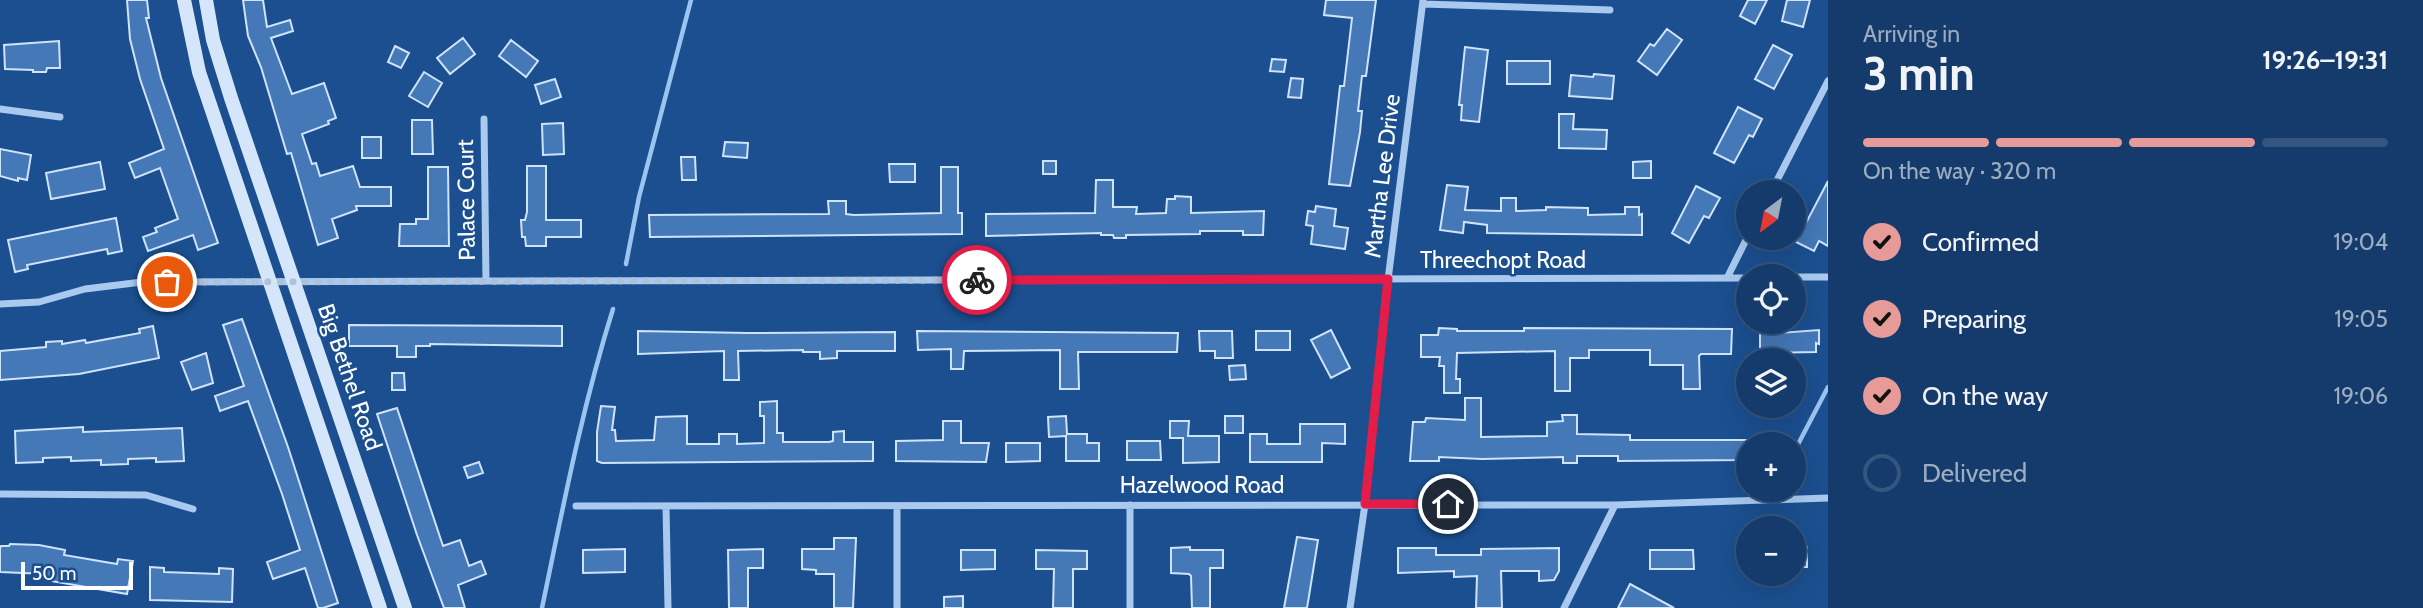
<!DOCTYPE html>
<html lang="en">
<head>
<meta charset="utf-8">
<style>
  body { margin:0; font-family:Cabin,sans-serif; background:#214673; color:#f1f3f6; height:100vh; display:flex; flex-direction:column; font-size:26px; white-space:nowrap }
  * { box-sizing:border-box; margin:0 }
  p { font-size:23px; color:#9dadc1 }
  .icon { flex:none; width:38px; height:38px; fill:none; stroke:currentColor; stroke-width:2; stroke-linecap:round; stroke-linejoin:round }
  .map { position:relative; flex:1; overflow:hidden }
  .sheet { display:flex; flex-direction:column; background:#143b6b; width:595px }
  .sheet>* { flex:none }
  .needle { width:46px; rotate:212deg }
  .controls { position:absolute; left:1736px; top:180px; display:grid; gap:14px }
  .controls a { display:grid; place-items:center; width:70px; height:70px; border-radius:50%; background:#143b6b; box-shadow:0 7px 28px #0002,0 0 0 2px #33557e; font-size:35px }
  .scale { position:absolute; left:21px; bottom:18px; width:112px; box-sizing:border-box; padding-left:7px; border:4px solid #fff; border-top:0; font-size:19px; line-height:24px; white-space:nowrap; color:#fff; -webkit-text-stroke:5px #1b4f8f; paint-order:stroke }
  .pin { position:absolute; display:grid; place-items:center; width:60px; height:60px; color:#fff; margin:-30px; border:4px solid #fff; border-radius:50%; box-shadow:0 2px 7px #0007 }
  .courier { position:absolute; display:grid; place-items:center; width:70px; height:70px; margin:-35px; border:5px solid #e11d48; border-radius:50%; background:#fff; color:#222; box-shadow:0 2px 9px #0007 }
  .head em { font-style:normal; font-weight:700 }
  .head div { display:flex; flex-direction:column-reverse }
  .head { display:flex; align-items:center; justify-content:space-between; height:119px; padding:0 35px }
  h1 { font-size:46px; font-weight:700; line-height:52px }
  .bar { display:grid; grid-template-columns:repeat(4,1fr); gap:10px 7px; align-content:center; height:84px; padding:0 35px }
  .bar i { height:9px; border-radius:5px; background:#33557e }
  .bar .active { background:#e69b98 }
  .bar p { grid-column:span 4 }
  ol { padding:0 35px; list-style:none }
  li { display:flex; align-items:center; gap:21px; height:77px }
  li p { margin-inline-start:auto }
  li .icon { padding:7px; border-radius:50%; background:#e69b98; color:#111; stroke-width:4 }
  li:last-child { color:#9dadc1 }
  li i { width:38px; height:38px; border:4px solid #33557e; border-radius:50% }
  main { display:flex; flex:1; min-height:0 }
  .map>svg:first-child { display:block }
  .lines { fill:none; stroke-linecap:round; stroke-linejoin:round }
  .stream { stroke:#9cc4f0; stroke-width:4.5 }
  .building { fill:#4478b7; stroke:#cfe3fa; stroke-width:2 }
  .minor { stroke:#a9c9ee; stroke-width:7 }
  .secondary { stroke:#d6e6fa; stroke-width:14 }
  .done { stroke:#afc1d8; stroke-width:7; stroke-dasharray:0 12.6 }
  .route { stroke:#e11d48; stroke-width:9 }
  .labels { text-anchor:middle; stroke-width:5; stroke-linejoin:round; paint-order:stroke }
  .street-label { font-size:23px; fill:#fff; stroke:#1b4f8f }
</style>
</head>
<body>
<main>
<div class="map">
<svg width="1828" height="608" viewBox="0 0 1828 608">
  <rect width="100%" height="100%" fill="#1b4f8f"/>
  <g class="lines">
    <path class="stream" d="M626 264 639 197 691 0
      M1794 452 1828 387
      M542 608C563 507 582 408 613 309"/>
  </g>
  <path class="building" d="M127 0H147L149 18H146L161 78 218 243 198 250 193 235 148 251 143 237 157 232 155 228 178 219 160 168 135 178 129 163 164 149 140 79 130 39Z
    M243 0H263L267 27 290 20 293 31 271 38 292 94 324 83 336 118 328 121 329 124 302 134 312 164 316 163 320 176 353 166 360 187H391V206H356L357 210 332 219 338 238 318 245 291 153 287 154 261 67 248 36Z
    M1326 0H1376L1366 76H1362L1358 111H1362L1360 132 1350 186 1329 184 1340 86H1344L1352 18 1324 15Z
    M1748 0H1767L1755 24 1740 16Z
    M1787 0H1810L1803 27 1782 21Z
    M1667 29 1682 40 1657 75 1638 61 1650 44 1654 46Z
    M463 38 475 54 450 74 437 58Z
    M511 40 538 61 526 77 499 56Z
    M59 41 60 68H47L46 72H33V70L5 69 4 45Z
    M1773 45 1792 55 1774 89 1755 79Z
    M395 46 409 53 401 68 388 62Z
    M1465 47 1488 50 1479 122 1461 120 1462 105H1459Z
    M1272 59 1286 60 1284 72 1270 71Z
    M1507 61H1550V84H1507Z
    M424 72 442 83 428 107 409 96Z
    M1594 74 1614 76 1612 99 1569 96 1571 75 1593 77Z
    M1291 78 1303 79 1301 98 1288 97Z
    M555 79 561 97 541 104 535 85Z
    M1738 107 1762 119 1753 137 1749 135 1734 163 1714 153Z
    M1559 114H1574L1573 129 1607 130 1606 149 1559 148Z
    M412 120H432L433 154H412Z
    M563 123 564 154 543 155 542 124Z
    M362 137H381V158H362Z
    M725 142 748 143 747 158 723 156Z
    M0 149 31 155 27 180 18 178V181L0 176Z
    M681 157H695L696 180H682Z
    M1043 161H1056V174H1043Z
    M1651 161V178H1633V162Z
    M100 162 105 189 51 199 46 173Z
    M889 164H915V182H890Z
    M527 166H546V220H581V237H546V246H526L525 237H522L521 220H525L527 212Z
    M428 167H448L449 246H399L400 224H416V219H428Z
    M941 167H958V213H962V234L650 237 649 215 829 214 828 201H846V214L854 215 941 213Z
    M1096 180H1113V207H1137L1136 214 1166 213 1167 199H1175V196L1191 197V213L1264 211 1263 235H1243V231H1200V234L1126 235V238H1114L1113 235H1101V233L986 236V214L1095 213Z
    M1828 181V246L1819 241 1814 251 1796 242Z
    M1447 185 1468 187 1465 210 1501 211V198H1516V211L1546 210V207L1588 208V215L1625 214V207H1639V215L1642 214V235L1487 233V225L1464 222 1463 233 1440 230Z
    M1696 186 1720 198 1709 218 1704 216 1689 243 1672 233Z
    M1316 206 1336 209 1334 226 1348 228 1345 249 1311 244 1313 226 1306 225 1308 211 1315 212Z
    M116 218 122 251 108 254 107 249 27 265 28 269 15 272 8 240Z
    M242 319 288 447 338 603 323 608H318L305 568 273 579 267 562 300 550 282 494 248 401 220 411 215 396 244 386 223 325Z
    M349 325 562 326V346L430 344V346H416V357H397V346H349Z
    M153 326 159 358 79 374 0 380V351L46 347V342L62 341V344L85 340 86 343 140 333 139 329Z
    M1439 328 1457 329V331H1524V328L1732 329 1731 354H1701L1699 356 1700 389H1683V365H1650V350H1589V358H1570V391H1555V351L1457 353 1456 379H1460V393H1444V366H1439L1440 357H1421V335H1438Z
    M1760 329H1780V333L1819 330V344L1816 343V352L1760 353Z
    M1331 330 1350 368 1331 378 1311 340Z
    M638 331 748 333 895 332V351H837V358L820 359V352H803V350L738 351 739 380H724V351L638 354Z
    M917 331 1178 333 1177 352H1078L1079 389H1060V350L964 351 963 369H951V349L918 350Z
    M1199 331H1232L1233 358H1215V351H1200Z
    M1256 331H1290V350H1256Z
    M206 353 213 383 192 390 181 362Z
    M1245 365 1246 379 1230 380 1229 366Z
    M392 373H404L405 390H392Z
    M1465 398H1481V437L1547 436V422L1563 421 1562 415H1577V434L1630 435V440H1748V460L1618 461V456H1577V463H1563V457L1482 459 1439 457V461H1410L1413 422H1425L1426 418 1465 420Z
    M777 401V433H783V442H829L833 441V432L844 431V442H873V461L602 463 597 461V432L601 406 615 407 612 430H615L616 441 654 440 656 417 687 416V444H719V434H737V444L764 443V416H760V402Z
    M397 408 443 546 460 540 469 566 481 561 486 574 458 585 465 608H444L417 535 377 414Z
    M1066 416 1067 434H1087V443H1099V461H1066V436L1049 437 1048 417Z
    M1225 416H1243V433H1225Z
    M943 421H961V443H989L986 462 896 461V441L943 440Z
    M1170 421H1189L1188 436H1219V462L1183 463V438H1170Z
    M1300 424H1345V444L1322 443V462H1250V434H1267V444H1300Z
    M83 427V432L182 428 184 461 156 462V458L128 459V464L101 465V460L71 461V457L43 458V462L16 463 15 431Z
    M1127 441H1160L1161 460H1127Z
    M1006 443H1040V461L1006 462Z
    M479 462 483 473 468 478 464 467Z
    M1297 537 1318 540 1309 596 1307 608H1284Z
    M834 538H856L853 608H834V574H816V570L802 569V549H834Z
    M10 544 39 545 65 550 64 555 117 564 118 559 133 561 127 594 45 580 46 574 0 572V548L1 546H9Z
    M1794 546 1807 547V567H1794Z
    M1190 547V550H1223V568H1210V608H1192L1191 576 1189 574 1171 573V548Z
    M1398 548H1436V555H1481V549L1559 548V571L1554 580 1539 581V571H1501L1502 608H1476L1477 576 1454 577V571L1398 573Z
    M625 549V572L583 573V550Z
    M763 549V568H748V608H729L728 550Z
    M961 550H995V569L961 570Z
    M1036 550 1087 551V569H1073V608H1053L1054 569H1036Z
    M1650 550H1693L1694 569H1650Z
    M150 567 164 568V572L219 574V568L233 569 232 602 150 600Z
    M1630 584 1674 608H1618Z
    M963 596V608H944V597Z"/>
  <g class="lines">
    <path class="minor" d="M1423 4 1610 10
      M0 109 60 117
      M484 119 486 281
      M1771 192 1828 81
      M1794 277H1828
      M1727 278 1748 236
      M0 304 39 302 85 289 142 282 1748 278
      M0 494 146 495 193 509
      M576 506 1615 505 1828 498
      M666 506 668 607
      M897 608V507
      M1130 608V505
      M1350 608 1365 504 1388 280 1423 0
      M1564 608 1615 505"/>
    <path class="secondary" d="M184 0 199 72 380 608
      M206 0 213 40 231 98 405 608"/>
  </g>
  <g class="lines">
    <path class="done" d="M167 282 977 280"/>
    <path class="route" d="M977 280 1388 279 1365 504H1448"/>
  </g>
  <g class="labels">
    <g class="street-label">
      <text transform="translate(1382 176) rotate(-83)" y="8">Martha Lee Drive</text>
      <text transform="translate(466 200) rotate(-91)" y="8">Palace Court</text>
      <text x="1503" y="268">Threechopt Road</text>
      <text transform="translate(350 377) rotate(71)" y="8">Big Bethel Road</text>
      <text x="1202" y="493">Hazelwood Road</text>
    </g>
  </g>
</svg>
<div class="controls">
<a><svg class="needle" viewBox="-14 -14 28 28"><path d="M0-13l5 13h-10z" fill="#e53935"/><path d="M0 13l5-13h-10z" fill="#9dadc1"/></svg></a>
<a><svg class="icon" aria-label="locate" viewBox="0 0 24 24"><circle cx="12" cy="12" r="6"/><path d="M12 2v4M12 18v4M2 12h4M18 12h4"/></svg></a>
<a><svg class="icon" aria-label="layers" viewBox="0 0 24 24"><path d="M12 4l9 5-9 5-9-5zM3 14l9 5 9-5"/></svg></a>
<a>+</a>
<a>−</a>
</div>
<div class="scale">50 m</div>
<div class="pin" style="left:167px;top:282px;background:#ea580c"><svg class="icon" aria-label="bag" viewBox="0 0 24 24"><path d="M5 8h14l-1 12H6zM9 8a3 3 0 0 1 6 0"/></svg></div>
<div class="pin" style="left:1448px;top:504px;background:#1f2937"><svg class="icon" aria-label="home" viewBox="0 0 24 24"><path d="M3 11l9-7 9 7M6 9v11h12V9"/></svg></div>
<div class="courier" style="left:977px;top:280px"><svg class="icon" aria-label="bike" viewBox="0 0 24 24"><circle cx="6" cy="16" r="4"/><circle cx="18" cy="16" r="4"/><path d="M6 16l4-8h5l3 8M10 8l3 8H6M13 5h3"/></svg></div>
</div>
<section class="sheet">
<div class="head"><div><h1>3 min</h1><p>Arriving in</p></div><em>19:26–19:31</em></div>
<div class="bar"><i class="active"></i><i class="active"></i><i class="active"></i><i></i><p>On the way · 320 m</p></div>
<ol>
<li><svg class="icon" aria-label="check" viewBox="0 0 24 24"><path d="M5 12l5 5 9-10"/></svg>Confirmed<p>19:04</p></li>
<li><svg class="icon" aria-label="check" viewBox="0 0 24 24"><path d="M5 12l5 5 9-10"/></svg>Preparing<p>19:05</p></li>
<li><svg class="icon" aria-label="check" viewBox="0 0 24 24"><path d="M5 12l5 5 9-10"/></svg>On the way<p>19:06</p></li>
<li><i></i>Delivered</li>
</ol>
</section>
</main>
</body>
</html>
